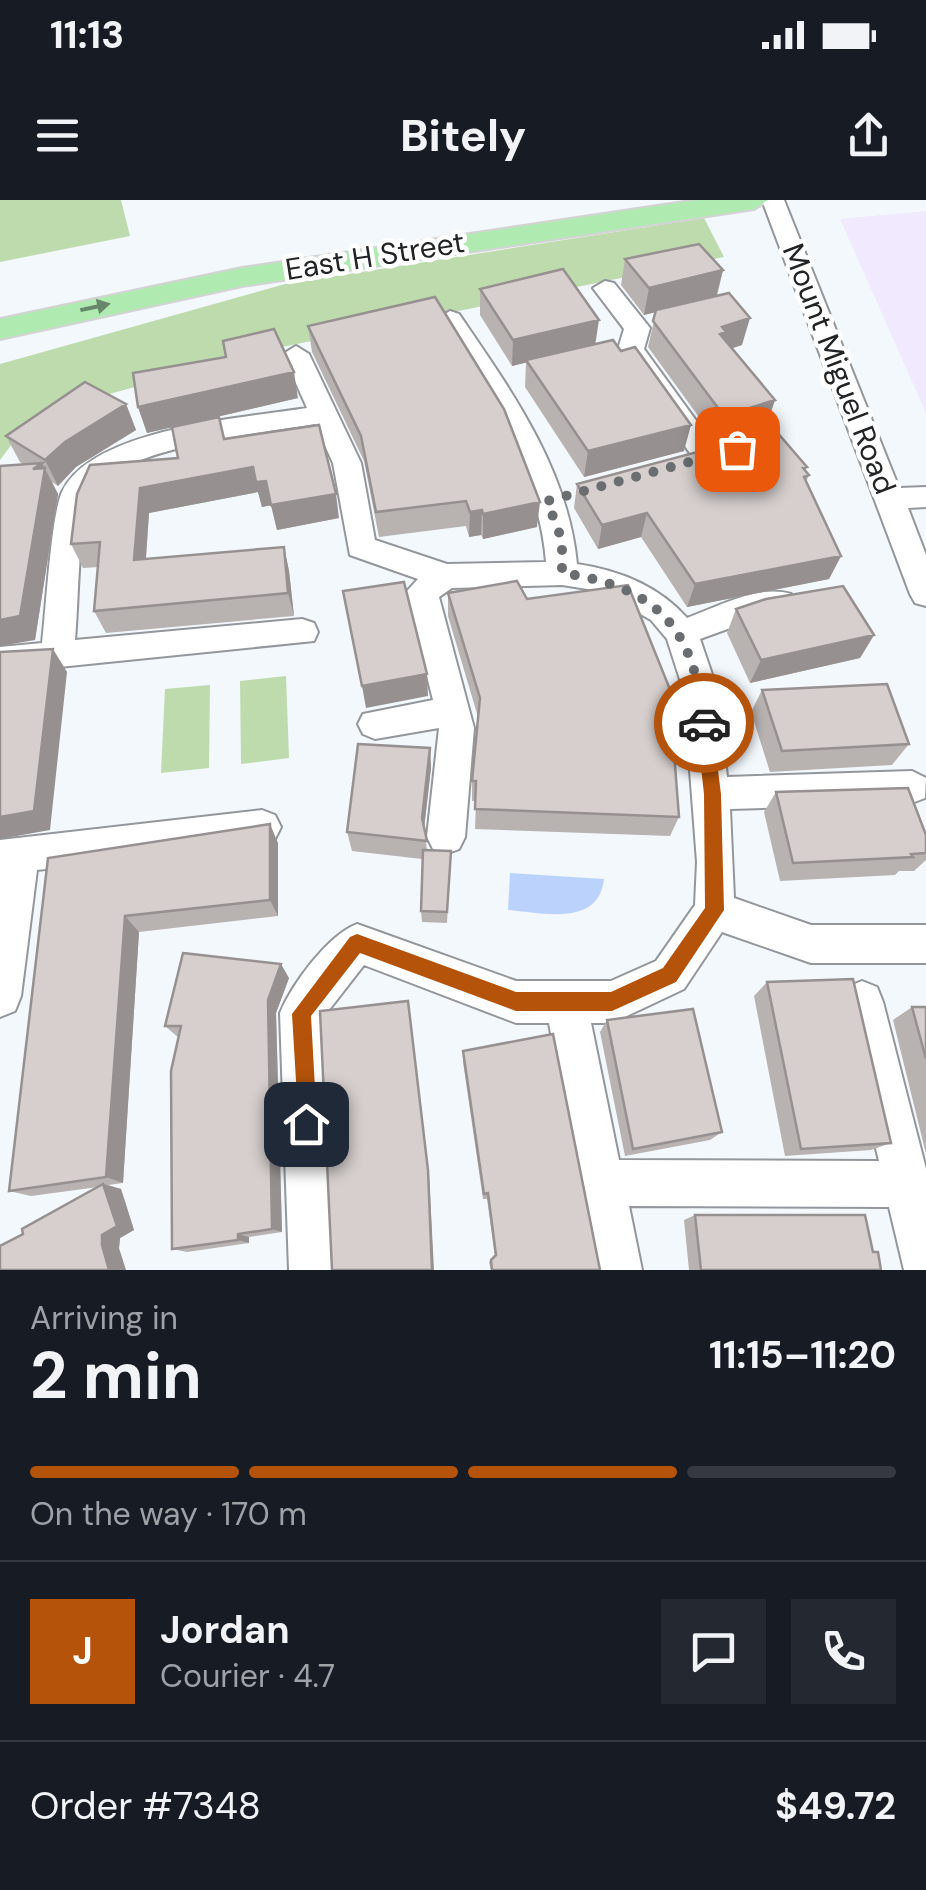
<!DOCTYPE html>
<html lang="en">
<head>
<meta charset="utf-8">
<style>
  body { margin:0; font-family:"DM Sans",sans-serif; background:#242831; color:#f1f3f6; height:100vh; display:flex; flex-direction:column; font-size:38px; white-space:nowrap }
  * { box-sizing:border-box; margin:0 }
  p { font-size:32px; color:#9ea1a6 }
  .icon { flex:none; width:55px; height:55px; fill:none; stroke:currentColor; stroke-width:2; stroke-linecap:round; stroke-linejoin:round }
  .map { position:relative; height:1070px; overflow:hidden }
  .side { display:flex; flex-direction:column; background:#171b24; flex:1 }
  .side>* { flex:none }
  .pin { position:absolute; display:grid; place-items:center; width:85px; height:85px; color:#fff; margin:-42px; border-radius:20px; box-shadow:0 5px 15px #0006 }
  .courier { position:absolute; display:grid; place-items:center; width:100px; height:100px; margin:-50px; border:8px solid #b45309; border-radius:50%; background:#fff; color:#222; box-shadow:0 2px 12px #0007 }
  .overview em { font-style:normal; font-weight:700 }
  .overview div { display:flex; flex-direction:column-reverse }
  .overview { display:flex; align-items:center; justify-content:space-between; height:170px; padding:0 30px }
  h1 { font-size:65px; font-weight:700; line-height:75px }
  .bar { display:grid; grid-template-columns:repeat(4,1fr); gap:15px 10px; align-content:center; height:120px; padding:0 30px }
  .bar i { height:12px; border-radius:8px; background:#363941 }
  .bar .selected { background:#b45309 }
  .bar p { grid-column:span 4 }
  .line { display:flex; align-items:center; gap:25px; padding:0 30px; border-top:2px solid #363941 }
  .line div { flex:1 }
  .round { display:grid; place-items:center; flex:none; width:105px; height:105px; border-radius:0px; background:#242831 }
  .status { display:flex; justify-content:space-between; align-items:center; height:70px; padding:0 50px; background:#171b24; direction:ltr }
  .status svg { height:28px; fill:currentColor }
  header { display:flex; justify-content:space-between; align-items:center; height:130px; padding:0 30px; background:#171b24; font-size:45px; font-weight:700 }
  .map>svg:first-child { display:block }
  .commercial { fill:#f1e9fe }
  .green { fill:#bedbad }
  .water { fill:#bbd3fc }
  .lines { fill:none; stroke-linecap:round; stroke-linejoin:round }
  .minor-casing { stroke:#93979b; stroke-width:4 }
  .major-casing { stroke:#d3d3d3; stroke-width:4 }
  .minor { fill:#fff; fill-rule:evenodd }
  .major { fill:#afebb0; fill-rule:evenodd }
  .wall { fill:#b8b2b1 }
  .shaded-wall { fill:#969190 }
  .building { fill:#d6cfce; stroke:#969190; stroke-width:2.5 }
  .oneway { fill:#68876a }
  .route { fill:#b45309 }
  .done { stroke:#6b6e71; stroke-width:10; stroke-dasharray:0 18 }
  .labels { text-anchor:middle; stroke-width:9; stroke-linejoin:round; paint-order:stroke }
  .far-street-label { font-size:30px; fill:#222325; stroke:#fff }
</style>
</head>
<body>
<div class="status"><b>11:13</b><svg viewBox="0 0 49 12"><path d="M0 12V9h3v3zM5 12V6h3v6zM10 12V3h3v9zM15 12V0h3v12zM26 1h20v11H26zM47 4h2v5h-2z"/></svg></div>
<header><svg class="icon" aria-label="menu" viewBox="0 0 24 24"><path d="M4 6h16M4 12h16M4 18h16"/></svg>Bitely<svg class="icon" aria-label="share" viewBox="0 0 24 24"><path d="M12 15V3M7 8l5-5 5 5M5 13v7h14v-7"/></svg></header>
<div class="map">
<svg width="926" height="1070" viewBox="0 0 926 1070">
  <rect width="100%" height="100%" fill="#f3f8fd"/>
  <path class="commercial" d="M926 11V213L840 19Z"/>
  <path class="green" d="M0 0H121L130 36 0 62Z
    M704 18 724 57 282 147 54 209 24 228 0 260V164L285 84Z
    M286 476 289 558 241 564 240 481Z
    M210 485 209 568 161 573 165 489Z"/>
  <path class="water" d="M510 673 604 679C599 727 543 713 508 710Z"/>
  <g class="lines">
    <g class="minor-casing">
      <path id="minor" d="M762 0H784L899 288 926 287V307L908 308 926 355V406L915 403 910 394Z
        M605 81 614 83 650 128 644 149 716 248 720 255 716 262H696L618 149 624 129 593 88Z
        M450 111 459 114C511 190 568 269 577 364 618 370 659 386 687 418 718 407 758 384 791 394L796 403 791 412 755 419 700 439 718 492 727 577 912 571 926 578 925 598 912 603 730 609 734 698 811 725H926V763H811L722 732 684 789 612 823H591L619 960 879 961 841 802 847 787 862 781 877 787 883 802 926 969V1070H904L889 1007 629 1006 642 1070H594L549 823H516L364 765 322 819 337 1070H289L280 813C292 784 328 735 357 724L516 781H611L656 761 695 705 697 662 684 492 667 439 651 420 600 391 562 385 452 388 439 397 474 528 465 637 459 649 446 654 433 649 427 637 439 528 375 539 363 534 358 524 363 514 433 500 406 392 418 379 350 355 333 263 315 224C266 233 104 247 89 301 77 344 79 396 75 440L302 419 314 423 318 432 314 441 0 473V447L42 443C46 411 51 315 62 292 92 228 245 218 307 208L283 154 296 146 309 154 361 263 375 340 447 364 546 362C539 271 485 194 437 119Z
        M262 610 275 615 281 627 275 639 262 644 37 670 21 796 15 811 0 817V640Z"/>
    </g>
    <g class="major-casing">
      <path id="major" d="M697 0H768L754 9 242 86 0 139V119L242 68Z"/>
    </g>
    <use href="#minor" class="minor"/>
    <use href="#major" class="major"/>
  </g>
  <path class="wall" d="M625 59 723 70 717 96 742 145 732 148 775 200 766 226 717 242 648 147 656 112 644 115 621 85Z
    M480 89 595 144 684 251 584 277 525 187 526 162 512 166 480 115Z
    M308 126 537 327 483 339 481 335 469 337 466 326 379 337 364 261 312 152Z
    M298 198 187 224 219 217 225 239 339 318 277 330 271 305 262 307 258 292 149 313 146 359 284 347 289 371 294 416 106 433 94 411 98 367 83 368 71 344 178 258 172 227 147 233 138 207Z
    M126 204 136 230 76 267 58 286 52 282 58 294 35 440 23 264 20 262 6 236Z
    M807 267 805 271 809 275 806 282 841 356 829 379 687 407 641 337 598 349 574 308 577 284Z
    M448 393 527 399 679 617 670 636 475 629 476 601H472V581L478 517 448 416Z
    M736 409 874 435 860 458 750 483 727 433Z
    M762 490 909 544 892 565 770 572 751 512Z
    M430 548 431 568 424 629 427 650 451 651 447 723 422 722 421 711 422 659 352 651 347 632Z
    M776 592 926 635V660L914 671H899L895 675 780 681 764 612Z
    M278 643V716L139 732 123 983 108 985 121 989 134 1030 120 1038 119 1048 23 1034 98 987 31 996 9 991 48 658Z
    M289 778 276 813 282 1032 249 1037V1043L187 1052 172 1049 179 838 165 826Z
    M767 782 891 943 871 950 785 956 754 796Z
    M912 807H926V954L893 820Z
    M607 820 722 932 710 940 625 956 600 832Z
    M463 851 600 1070H491L489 1062 495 1057 487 999H483L463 862Z
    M695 1015 873 1052 881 1070H689L684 1020Z"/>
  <path class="shaded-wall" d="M723 70 716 97 644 115 649 88Z
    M750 118 742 145 721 152 713 160 722 127Z
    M599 120 595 146 512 166 513 140Z
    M294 172 298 198 147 233 138 207Z
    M775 200 766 226 717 242 724 216Z
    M126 204 136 230 76 267 58 286 45 260 65 242Z
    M691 225 684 251 584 277 588 251Z
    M42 263 58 294 35 440 0 446V420L33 269Z
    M253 267 266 281 272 305 262 307 258 292 149 313 144 383 134 360 140 288Z
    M336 294 339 318 277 330 271 305Z
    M540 302 537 327 483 339V314Z
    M482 310 481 335 469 337 470 312Z
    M647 313 641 337 598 349 602 325Z
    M284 347 289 371 294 416 288 393Z
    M841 356 829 379 687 407 695 384Z
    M874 435 860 458 750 483 761 460Z
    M53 449 67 472 50 630 0 639V617Z
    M427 474 428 496 366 508 362 486Z
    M430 548 431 568 423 637 422 618Z
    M270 624 278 643V716L270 700Z
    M125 716 139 732 123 983 106 977Z
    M281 764 289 778 276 813 282 1032 272 1029 268 800Z
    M408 801 429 976 434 1070H432Z
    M103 984 121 989 134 1030 120 1038 119 1048 126 1070H109L102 1045Z
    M238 1034 249 1037V1043L238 1040Z"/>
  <path class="building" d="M699 44 723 70 649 88 625 59Z
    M563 69 599 120 513 140 480 89Z
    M729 93 750 118 722 127 726 132 720 134 775 200 724 216 653 121 656 110Z
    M435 97 504 209 540 302 483 314 482 310 470 312 466 301 376 312 361 236 308 126Z
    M274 129 294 172 138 207 133 173 226 157 223 141Z
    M613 140 621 151 635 147 691 225 588 251 526 160Z
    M85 182 126 204 65 242 45 260 6 236Z
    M219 217 224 239 319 225 336 294 271 305 266 281 256 282 253 267 140 288 134 360 284 347 288 393 94 411 100 342 71 344 77 294 90 265 178 258 172 227Z
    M776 231 807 267 803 268 809 275 804 277 841 356 695 384 647 313 602 325 577 284Z
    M42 263 33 269 45 268 20 416 0 420V266Z
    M517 381 527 399 628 385 669 487 679 617 475 609 476 581H472L480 498 448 393Z
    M404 382 427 474 362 486 343 391Z
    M843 386 874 435 761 460 736 409 766 399Z
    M53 449 34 611 0 617V452Z
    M887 484 909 544 782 551 762 490Z
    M358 544 430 548 422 618 427 641 347 632Z
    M908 588 926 635V653L911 654 913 657 793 663 776 592Z
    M270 624V700L125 716 106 977 9 991 48 658Z
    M423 650 451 651 447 712 421 711Z
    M183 753 281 764 268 800 272 1029 238 1034V1040L172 1049 171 871 181 826H165Z
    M853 779 891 943 801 949 767 782Z
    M408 801 428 970 432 1070H332L320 811Z
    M912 807H926V859Z
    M693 809 722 932 633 949 607 820Z
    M553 834 600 1070H492L491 1060 496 1055 488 993 484 994 463 851Z
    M103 984 117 1026 102 1035V1045L109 1070H0V1046L23 1034 22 1029Z
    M695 1015H865L873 1052H878L881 1070H701Z"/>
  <defs><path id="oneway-solid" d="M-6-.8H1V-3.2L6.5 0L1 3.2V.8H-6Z" transform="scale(2.5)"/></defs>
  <use class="oneway" href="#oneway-solid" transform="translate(95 107) rotate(-12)"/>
  <path class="route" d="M704 516 712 523 721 594 724 710 676 782 612 811H516L360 753 311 816 317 924 314 931H299L292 814 350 737 357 734 516 792H611L663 768 705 708 704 594 696 523Z"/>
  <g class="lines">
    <path class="done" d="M704 523C694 427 657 387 562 373V340L547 301 737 249"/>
  </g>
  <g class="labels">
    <g class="far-street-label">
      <text transform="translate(375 56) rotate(-9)" y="10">East H Street</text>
      <text transform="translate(839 169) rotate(69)" y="10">Mount Miguel Road</text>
    </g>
  </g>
</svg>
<div class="pin" style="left:737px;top:249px;background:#ea580c"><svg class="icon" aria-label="bag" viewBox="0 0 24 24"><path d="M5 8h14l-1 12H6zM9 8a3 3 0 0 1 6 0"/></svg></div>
<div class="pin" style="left:306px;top:924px;background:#1f2937"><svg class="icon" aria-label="home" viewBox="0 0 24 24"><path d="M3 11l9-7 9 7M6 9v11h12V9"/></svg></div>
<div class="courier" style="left:704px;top:523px"><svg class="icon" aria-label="car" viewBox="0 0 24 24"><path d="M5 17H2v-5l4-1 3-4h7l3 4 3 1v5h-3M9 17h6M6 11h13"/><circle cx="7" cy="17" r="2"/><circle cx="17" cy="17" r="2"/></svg></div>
</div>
<section class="side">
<div class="overview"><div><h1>2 min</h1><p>Arriving in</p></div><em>11:15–11:20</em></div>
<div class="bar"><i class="selected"></i><i class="selected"></i><i class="selected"></i><i></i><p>On the way · 170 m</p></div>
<div class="line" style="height:180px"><b class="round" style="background:#b45309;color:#fff">J</b><div><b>Jordan</b><p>Courier · 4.7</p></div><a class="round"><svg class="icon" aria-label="chat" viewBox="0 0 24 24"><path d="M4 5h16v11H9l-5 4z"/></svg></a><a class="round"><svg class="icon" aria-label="phone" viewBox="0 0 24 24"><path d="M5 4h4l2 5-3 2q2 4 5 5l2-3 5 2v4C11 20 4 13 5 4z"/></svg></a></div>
<div class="line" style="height:130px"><div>Order #7348</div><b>$49.72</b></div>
</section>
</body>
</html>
